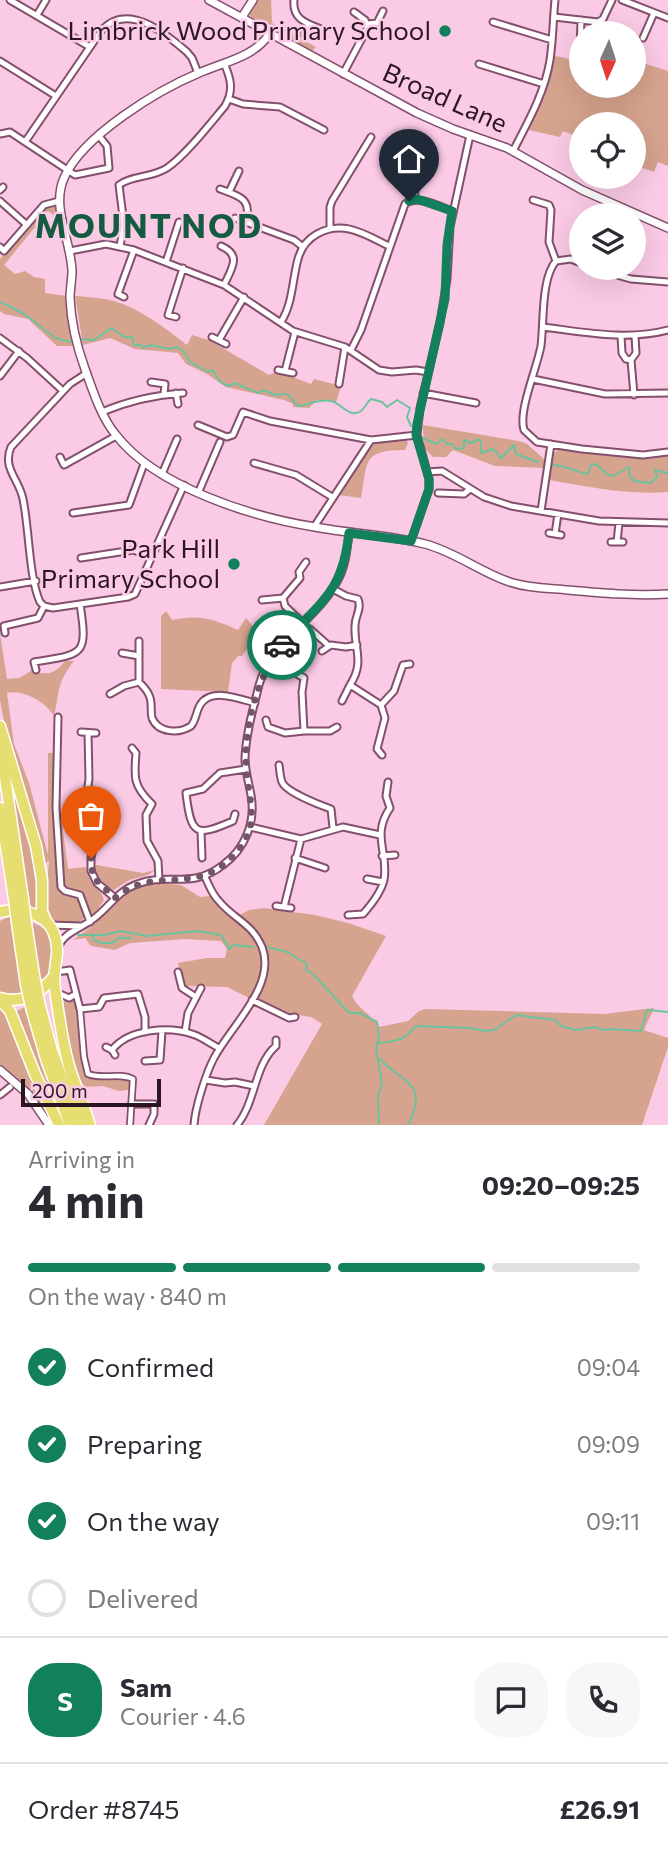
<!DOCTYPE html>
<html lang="en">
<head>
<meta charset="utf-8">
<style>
  body { margin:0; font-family:Commissioner,sans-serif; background:#f7f7f7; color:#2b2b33; height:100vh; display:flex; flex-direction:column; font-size:26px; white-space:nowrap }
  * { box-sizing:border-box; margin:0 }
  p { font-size:23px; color:#7c7c81 }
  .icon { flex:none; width:38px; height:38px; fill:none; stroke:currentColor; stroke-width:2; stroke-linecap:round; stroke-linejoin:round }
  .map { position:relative; height:1125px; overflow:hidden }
  .side { display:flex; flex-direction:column; background:#fff; flex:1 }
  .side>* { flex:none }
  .needle { width:46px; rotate:183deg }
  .tools { position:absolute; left:569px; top:21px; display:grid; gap:14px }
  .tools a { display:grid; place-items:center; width:77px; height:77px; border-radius:50%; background:#fff; box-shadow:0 7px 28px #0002; font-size:35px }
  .scale { position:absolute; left:21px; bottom:18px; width:140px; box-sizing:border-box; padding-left:7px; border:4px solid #2c1623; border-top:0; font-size:19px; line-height:24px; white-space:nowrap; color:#2c1623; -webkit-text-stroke:5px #fbcae5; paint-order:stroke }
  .pin { position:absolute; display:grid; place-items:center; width:60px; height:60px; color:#fff; margin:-72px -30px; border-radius:50% 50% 50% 0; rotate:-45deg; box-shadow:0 0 7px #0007 }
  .pin .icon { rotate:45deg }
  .courier { position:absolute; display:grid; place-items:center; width:70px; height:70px; margin:-35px; border:5px solid #13805d; border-radius:50%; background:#fff; color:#222; box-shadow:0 2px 9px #0007 }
  .head em { font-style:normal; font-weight:700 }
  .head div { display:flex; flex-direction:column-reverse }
  .head { display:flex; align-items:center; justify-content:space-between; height:119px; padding:0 28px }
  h1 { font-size:46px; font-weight:700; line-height:52px }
  .bar { display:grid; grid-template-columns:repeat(4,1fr); gap:10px 7px; align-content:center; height:84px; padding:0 28px }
  .bar i { height:9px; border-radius:5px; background:#e1e1e2 }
  .bar .active { background:#13805d }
  .bar p { grid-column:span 4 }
  .line { display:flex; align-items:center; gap:18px; padding:0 28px; border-top:2px solid #e1e1e2 }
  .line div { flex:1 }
  .round { display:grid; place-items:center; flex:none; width:74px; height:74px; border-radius:28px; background:#f7f7f7 }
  ol { padding:0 28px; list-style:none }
  li { display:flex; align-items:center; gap:21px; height:77px }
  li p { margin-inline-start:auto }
  li .icon { padding:7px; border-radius:50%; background:#13805d; color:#fff; stroke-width:4 }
  li:last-child { color:#7c7c81 }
  li i { width:38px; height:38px; border:4px solid #e1e1e2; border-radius:50% }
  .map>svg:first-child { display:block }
  .green { fill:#d6a38e }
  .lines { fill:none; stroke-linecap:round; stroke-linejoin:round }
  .stream { stroke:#6dc29e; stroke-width:2 }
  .pedestrian-casing { stroke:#834f6d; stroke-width:8 }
  .minor-casing { stroke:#834f6d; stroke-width:9 }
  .tertiary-casing { stroke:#834f6d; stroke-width:10 }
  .trunk-casing { stroke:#fff; stroke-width:13 }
  .pedestrian { stroke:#fff; stroke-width:4.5 }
  .minor { stroke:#fff; stroke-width:5 }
  .tertiary { stroke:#fff; stroke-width:7 }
  .trunk { stroke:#e6de70; stroke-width:10 }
  .trunk-bridge-casing { stroke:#fff; stroke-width:13; stroke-linecap:butt }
  .trunk-bridge { stroke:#e6de70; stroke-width:10 }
  .done { stroke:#745567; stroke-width:7; stroke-dasharray:0 12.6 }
  .route { stroke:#13805d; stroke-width:9 }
  .poi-dot { fill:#13805d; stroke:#fbcae5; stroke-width:2.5 }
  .labels { text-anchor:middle; stroke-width:5; stroke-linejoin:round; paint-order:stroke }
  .poi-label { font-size:26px; fill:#2c1623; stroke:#fbcae5; text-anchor:end }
  .street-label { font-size:26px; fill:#2c1623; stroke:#fbcae5 }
  .district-label { font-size:33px; font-weight:bold; letter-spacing:2px; fill:#145b42; stroke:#fbcae5 }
</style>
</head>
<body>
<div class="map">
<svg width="668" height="1125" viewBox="0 0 668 1125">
  <rect width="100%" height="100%" fill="#fbcae5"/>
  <path class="green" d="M257 0H271L272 23 316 47 312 51 250 16 249 12Z
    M555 56 581 61V86H634V60L668 71V166L658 162 654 172 634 165V124H581V145L574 143 576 136 563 131 560 137 529 130 545 93Z
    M48 205 55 206 57 218 48 211 4 265 15 274 25 271 34 277 45 279V293L67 296 68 317 73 346H57L28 319 4 314 0 311V259L44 207Z
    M75 296C88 297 102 298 114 301 141 309 165 328 187 345L192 335 209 340 269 375 277 371 311 384 314 379 341 386 336 402 317 400 309 408 293 407V404L284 400 226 387 207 374 186 364 178 353 135 349 110 338 83 345Z
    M423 425 519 441 527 444 544 459V468L495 466 453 450 446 457H433L424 448Z
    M405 439 408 443 405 450C362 450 368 461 361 498L338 495 369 445 374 442Z
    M559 449C596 449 631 461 668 454V492C627 495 589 487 549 480L554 453Z
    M166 611 172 620C198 614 214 619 238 630L246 618 261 636 256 642 250 644 242 656H238L232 663 228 692 161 689V616Z
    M0 634 7 679 19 678 31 671C48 675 54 675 65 661H74C56 684 60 690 54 716 46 702 23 689 7 693L14 744 29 783 48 855V753H61L60 809 68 869 86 867C88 886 100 886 104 900L95 913 84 915 83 920 74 924 56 923C39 907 48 883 49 861L45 863 41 857 8 744 0 700Z
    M12 773 30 839 39 908 34 913 29 910 8 775Z
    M96 865 143 873 155 870 148 875 129 880 112 891 96 875 94 870Z
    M157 883 181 885 200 897 210 896 221 910 232 919 249 910 264 908 315 915 348 923 386 936 352 996C359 1010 371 1014 379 1027L408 1021 419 1011 425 1009 604 1014 654 1008 644 1030 668 1038V1047L642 1125H264L322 1024 311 1017 291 1014 249 998 227 987 183 986 178 963 207 958H225L227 949 221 941 185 939 130 943 115 950 91 946 85 938 73 940C82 933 92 927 100 919 126 898 119 890 157 883Z
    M11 916 22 991 13 997 0 995V921Z
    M31 923C57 927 60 964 43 979L39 976Z
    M75 1000 81 1007 83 1014 88 1073 130 1074 133 1089 119 1091 103 1086 85 1087 74 1074 62 1003 63 1001Z
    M0 1003 5 1009 43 1101 39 1103 16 1079 0 1067Z
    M27 1006 65 1119 58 1123 16 1017 17 1011Z"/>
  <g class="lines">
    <path class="stream" d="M0 302C19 311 25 313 41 327 45 332 51 333 55 338L71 342
      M81 339 94 340 111 328 125 337H132L134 345H141L143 348 150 345 170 349 177 347 183 351 190 362 208 372 213 370C217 378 220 384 229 386L235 383 258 393 264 390 274 395C294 392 286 395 298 406 309 405 319 398 331 401 341 403 350 419 361 411 365 408 367 402 371 399L382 402 387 407 397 400 410 408 407 417 411 426
      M423 438 436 444 443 439 447 444H452L456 449 464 448V440L471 443 479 439 481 442V453L493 449 501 458 514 445 516 454 538 462
      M552 465C565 465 575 472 588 474L591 465 596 464 608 475 613 476 629 467V475L633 480C639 482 646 483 651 483L657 477 655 470 668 473
      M78 935H104L121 931 147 936 198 931 221 935 230 949 233 945 253 947
      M93 935 94 940 101 943H113L118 938H131
      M267 947 287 952 307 964 306 970 313 974 349 1013H360L377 1022 379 1036 376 1049 382 1083 378 1096 379 1123
      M377 1043C384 1043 396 1041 403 1038 408 1035 411 1029 418 1026L471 1028 485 1031 494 1030 516 1015 555 1020 561 1026 576 1030 596 1027 602 1030 610 1029 641 1031 647 1010 668 1012
      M380 1059C402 1083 430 1082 408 1125"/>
    <g class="pedestrian-casing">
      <path id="pedestrian" d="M80 1009 84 1057 88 1074C102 1080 119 1072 133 1079L130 1125"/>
    </g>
    <g class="minor-casing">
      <path id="minor" d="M10 0 90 47
        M294 0C292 19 306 23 321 29
        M622 0 668 18
        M37 15 46 0
        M554 17 598 22 603 19 612 0
        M493 22 552 40
        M368 24 377 23 383 11
        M304 34 309 24
        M643 38 654 13
        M580 51 581 20
        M0 61 56 96
        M479 64 544 84
        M343 74 368 27 365 20 354 12
        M229 99 243 104 280 107 324 130
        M0 134 10 132 75 175 109 168 107 146 99 136
        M25 142 101 31C127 1 165 33 187 52L192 58 198 73
        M513 151C528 122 545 92 550 60 553 40 553 20 555 0
        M220 189C239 196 252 198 246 222
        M0 190 3 187
        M229 192 239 171
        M414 199 417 179
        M533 200 549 205 551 210 549 242 556 261
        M0 201 27 225
        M235 218 294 240 303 247
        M330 228V207L332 201 371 137
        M120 246 124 225 119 185C132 175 152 178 167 168 185 156 210 124 225 106 234 90 231 79 224 63
        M221 246C242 255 232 268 224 285
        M0 247 4 251 44 205 59 201
        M70 251 106 244 134 250 224 285 293 331 345 347 379 370 392 372 416 370 428 372
        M166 262 179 222
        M581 263 571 259 556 261C541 278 544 322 541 346 537 368 518 411 524 430L537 442 582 449 643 455 668 452
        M592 268 631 279 668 282
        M124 297 118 294 134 250
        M176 317 168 315 183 268
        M281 322C293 303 292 281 298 259 301 248 308 239 317 234 343 219 366 235 389 246
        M543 327C584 332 627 341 668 330
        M621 336 622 353 626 359 631 360
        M212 337 226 344
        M0 338 27 358 63 391
        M219 340 244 297
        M351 350 361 330 405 204C417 194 438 206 452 211
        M631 360 634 395
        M631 360 636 353 635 336
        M278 370 293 373
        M285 371 295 332
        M87 373 70 384 11 447C2 468 19 479 23 499 29 527 29 578 40 602L44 606 53 608 128 597 135 594 184 485
        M0 376 19 351
        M533 379 605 394 668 393
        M151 382 165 384 164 394
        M339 384 345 347
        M176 393 178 404
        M423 393 476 403
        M102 412C128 401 156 395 183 393
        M198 425 227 437 233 435 243 412 270 421 371 440 417 435
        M60 457 64 465 116 436
        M254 463 296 475 332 497
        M427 472 442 471 484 497 511 506 599 521 668 523
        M162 474 177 439
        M199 491 220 442
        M438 493 464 494 470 489
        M541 511 551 444
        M73 513 129 505 144 464
        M314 527 371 440
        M549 533 561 535
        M555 534 558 514
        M411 541 429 489V479L417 435 420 408 440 323 447 279 450 227 470 135
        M611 542H623
        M617 542 619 523
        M81 558 133 550 151 556
        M0 587 36 581
        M333 589 346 596 358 599C362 610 355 615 355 626 354 650 365 662 350 685L381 705 394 691 403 665 410 664
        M262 600 283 598
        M303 623 285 606 283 598 300 578 299 572 306 562
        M310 629 328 645
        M5 633 4 626 38 618 44 606
        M322 651 331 645 346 647 357 645
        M122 653 139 656V682
        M139 656V641
        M271 659 304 678 302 692 304 731H330L337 727
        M36 670 34 662C84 654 88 656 80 604
        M110 694 124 686 139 682C143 686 147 690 149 695 153 703 150 710 152 718 158 733 179 734 191 726 196 720 196 712 200 705 211 687 240 699 255 703
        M342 701 350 685
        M381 705 385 718 377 749 382 755
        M58 717 56 807 61 887 65 891 80 895 90 922
        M266 720 268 727 285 733 304 731
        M81 732 96 733
        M88 733 89 779 85 806 96 834 91 858V871L97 883 115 898
        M132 748 136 753C134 777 133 786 152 804L146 815 147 841 158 861 159 880
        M279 765C280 771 280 777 282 782 286 792 320 805 331 809L333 828
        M388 782 386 796 390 808
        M235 814 233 821C196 837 191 836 186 793L203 789 220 773 246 769
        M250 827 301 839 343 827 380 835
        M201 832 202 858
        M382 856 395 855
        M295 858 325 868
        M367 879 383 882
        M276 906 291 908
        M284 907 301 839
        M348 915 363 914C371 905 381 893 384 880 389 852 371 836 390 808
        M49 925 81 926
        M59 946C64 933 81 928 92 920 108 909 117 891 137 884 169 872 191 890 223 865 245 849 256 822 251 795 249 783 245 771 245 758 246 734 253 709 259 685 271 641 318 619 338 580 346 565 347 549 349 533
        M56 972 70 970 80 1009 99 1007 104 998 138 994 145 1017V1032
        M178 972 182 988 196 997
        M58 993 69 998 76 994
        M252 1000 289 1018 295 1017
        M185 1032 188 1013 201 988
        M106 1047 112 1050 115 1055
        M112 1050C129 1028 170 1026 195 1035 203 1038 211 1044 219 1048
        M145 1061 160 1060 162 1031
        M206 1080 225 1083 235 1082 254 1086
        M0 1095 10 1087
        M132 1104H154V1114L149 1125
        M194 1125C195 1108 206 1073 214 1058 231 1026 277 985 262 947 252 923 233 919 218 900 212 894 209 885 205 877
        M237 1125C256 1102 254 1065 276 1046V1040"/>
    </g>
    <g class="tertiary-casing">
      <path id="tertiary" d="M209 0 417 113 453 129 507 148 582 190 668 228
        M242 17 253 0
        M270 33C255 57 224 62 199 73 158 90 82 136 64 178 51 208 71 240 72 271 72 280 70 289 70 298 71 323 77 347 85 369 93 391 101 417 116 435 156 487 252 517 315 527 352 534 389 535 425 544 455 552 479 571 507 581 526 588 547 588 568 590 601 593 634 596 668 594
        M0 1070 28 1094 49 1125"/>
    </g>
    <g class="trunk-casing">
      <path id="trunk" d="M0 726 36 846 42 880V911L46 921
        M0 744 23 899
        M0 808 14 899
        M0 912C18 908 44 912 53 931 63 954 51 967 55 989 59 1015 62 1043 70 1069 76 1088 84 1106 90 1125
        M17 923 26 985
        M26 923 35 981
        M0 998C23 1004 41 994 54 976
        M0 1000 10 1011 35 1074 59 1125
        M40 1006 52 1051 80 1125
        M32 1011 46 1059 70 1125"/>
    </g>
    <use href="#pedestrian" class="pedestrian"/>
    <use href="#minor" class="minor"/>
    <use href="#tertiary" class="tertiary"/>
    <use href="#trunk" class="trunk"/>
    <g class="trunk-bridge-casing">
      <path id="trunk-bridge" d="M14 899 17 923
        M23 899 26 923
        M35 981 40 1006
        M26 985 32 1011"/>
    </g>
    <use href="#trunk-bridge" class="trunk-bridge"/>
  </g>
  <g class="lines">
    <path class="done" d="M91 858 93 877 115 898C154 865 194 896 232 857 265 824 246 799 246 761 245 723 258 676 282 645"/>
    <path class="route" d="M282 645C319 602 342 595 349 533L411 541 429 489V479L416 435 417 424 445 299 447 245 452 211 417 199 409 201"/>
  </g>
  <g class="poi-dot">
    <circle cx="445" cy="31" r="7"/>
    <circle cx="234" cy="564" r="7"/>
  </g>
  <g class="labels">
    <g class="poi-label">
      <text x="431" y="40">Limbrick Wood Primary School</text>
      <text x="220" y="558">Park Hill<tspan x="220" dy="30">Primary School</tspan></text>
    </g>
    <g class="street-label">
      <text transform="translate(445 98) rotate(24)" y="9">Broad Lane</text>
    </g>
    <g class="district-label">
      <text x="149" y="238">MOUNT NOD</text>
    </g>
  </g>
</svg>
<div class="tools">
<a><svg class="needle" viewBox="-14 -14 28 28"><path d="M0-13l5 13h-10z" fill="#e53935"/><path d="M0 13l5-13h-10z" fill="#7c7c81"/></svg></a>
<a><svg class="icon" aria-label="locate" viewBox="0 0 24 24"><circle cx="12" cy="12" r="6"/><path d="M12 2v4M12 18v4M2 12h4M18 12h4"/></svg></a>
<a><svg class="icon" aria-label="layers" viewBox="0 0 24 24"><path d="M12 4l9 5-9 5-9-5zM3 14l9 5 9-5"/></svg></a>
</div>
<div class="scale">200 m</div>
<div class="pin" style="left:91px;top:858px;background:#ea580c"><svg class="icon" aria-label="bag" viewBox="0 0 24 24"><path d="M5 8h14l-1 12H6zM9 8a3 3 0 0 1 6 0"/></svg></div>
<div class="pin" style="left:409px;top:201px;background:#1f2937"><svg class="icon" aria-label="home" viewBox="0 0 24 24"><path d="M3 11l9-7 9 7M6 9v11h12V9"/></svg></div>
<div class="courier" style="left:282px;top:645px"><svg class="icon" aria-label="car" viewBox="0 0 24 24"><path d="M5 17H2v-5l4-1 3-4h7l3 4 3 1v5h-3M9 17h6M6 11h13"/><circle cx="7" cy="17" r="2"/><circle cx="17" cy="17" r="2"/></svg></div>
</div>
<section class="side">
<div class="head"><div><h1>4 min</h1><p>Arriving in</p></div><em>09:20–09:25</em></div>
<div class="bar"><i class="active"></i><i class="active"></i><i class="active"></i><i></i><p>On the way · 840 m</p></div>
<ol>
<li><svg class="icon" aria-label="check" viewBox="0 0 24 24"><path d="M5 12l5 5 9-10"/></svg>Confirmed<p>09:04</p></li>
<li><svg class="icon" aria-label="check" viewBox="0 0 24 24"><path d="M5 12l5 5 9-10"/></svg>Preparing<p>09:09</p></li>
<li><svg class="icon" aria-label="check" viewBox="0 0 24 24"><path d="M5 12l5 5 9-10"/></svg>On the way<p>09:11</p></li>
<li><i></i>Delivered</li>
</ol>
<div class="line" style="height:126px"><b class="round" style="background:#13805d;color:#fff">S</b><div><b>Sam</b><p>Courier · 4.6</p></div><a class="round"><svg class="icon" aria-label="chat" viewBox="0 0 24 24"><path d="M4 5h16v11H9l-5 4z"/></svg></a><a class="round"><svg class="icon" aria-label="phone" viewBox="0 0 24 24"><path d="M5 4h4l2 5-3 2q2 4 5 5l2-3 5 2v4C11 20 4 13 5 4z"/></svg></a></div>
<div class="line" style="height:91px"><div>Order #8745</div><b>£26.91</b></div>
</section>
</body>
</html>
